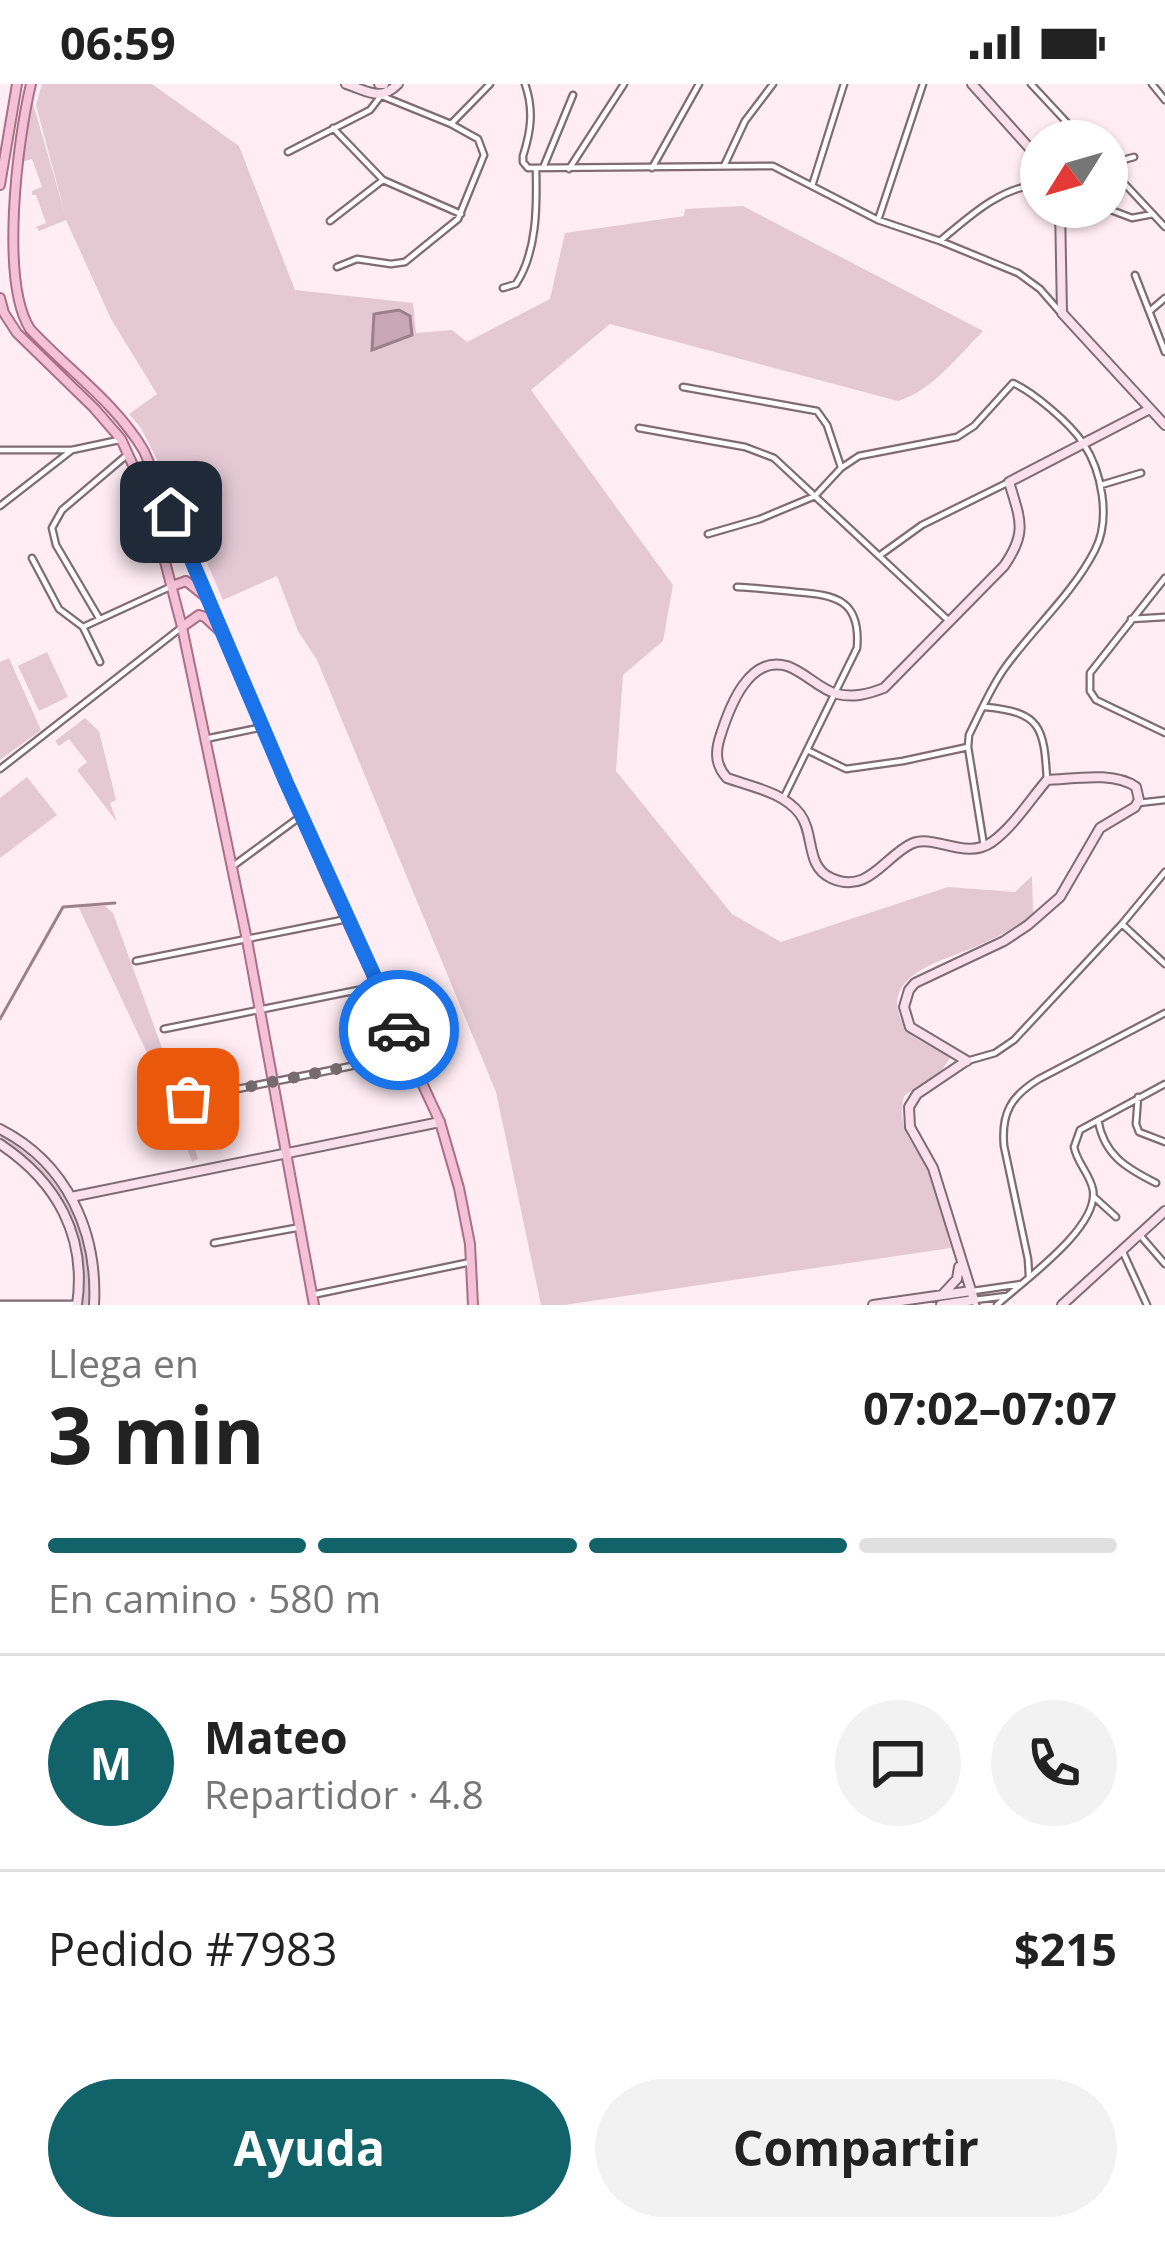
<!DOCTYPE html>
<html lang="es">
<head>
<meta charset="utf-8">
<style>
  body { margin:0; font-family:"Open Sans",sans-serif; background:#f2f2f2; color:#222; height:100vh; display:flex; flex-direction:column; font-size:45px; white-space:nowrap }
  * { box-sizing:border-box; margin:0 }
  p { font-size:39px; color:#767676 }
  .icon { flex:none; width:66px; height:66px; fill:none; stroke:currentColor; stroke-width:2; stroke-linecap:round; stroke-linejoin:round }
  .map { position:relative; height:1221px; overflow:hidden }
  .drawer { display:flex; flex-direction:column; background:#fff; flex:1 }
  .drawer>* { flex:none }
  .needle { width:78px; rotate:233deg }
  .buttons { position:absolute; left:1020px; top:36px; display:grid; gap:24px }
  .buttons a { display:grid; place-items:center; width:108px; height:108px; border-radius:50%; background:#fff; box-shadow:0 3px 9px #0004; font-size:60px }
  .pin { position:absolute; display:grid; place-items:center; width:102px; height:102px; color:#fff; margin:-51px; border-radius:24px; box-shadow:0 6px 18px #0006 }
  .courier { position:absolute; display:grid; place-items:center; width:120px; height:120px; margin:-60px; border:9px solid #1a73e8; border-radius:50%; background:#fff; color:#222; box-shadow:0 3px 15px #0007 }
  .head em { font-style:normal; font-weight:700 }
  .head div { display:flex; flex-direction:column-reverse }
  .head { display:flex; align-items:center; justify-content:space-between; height:204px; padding:0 48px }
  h1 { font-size:78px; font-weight:700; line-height:90px }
  .bar { display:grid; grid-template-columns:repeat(4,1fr); gap:18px 12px; align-content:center; height:144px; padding:0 48px }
  .bar i { height:15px; border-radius:9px; background:#e0e0e0 }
  .bar .current { background:#126269 }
  .bar p { grid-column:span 4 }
  .line { display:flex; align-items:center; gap:30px; padding:0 48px; border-top:3px solid #e0e0e0 }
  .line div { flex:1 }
  .round { display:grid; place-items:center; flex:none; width:126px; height:126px; border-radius:63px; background:#f2f2f2 }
  .action { display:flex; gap:24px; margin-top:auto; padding:24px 48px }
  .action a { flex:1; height:138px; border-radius:72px; background:#126269; color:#fff; font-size:48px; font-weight:700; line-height:138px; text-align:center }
  .action a+a { background:#f2f2f2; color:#222 }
  .status { display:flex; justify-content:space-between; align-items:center; height:84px; padding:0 60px; background:#fff; direction:ltr }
  .status svg { height:33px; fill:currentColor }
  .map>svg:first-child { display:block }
  .green { fill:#e4c9d3 }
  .water { fill:#caa7b4; stroke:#9b808a; stroke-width:3 }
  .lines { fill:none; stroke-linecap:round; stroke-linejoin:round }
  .stream { stroke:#9b808a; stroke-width:3 }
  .street-casing { stroke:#7f6c73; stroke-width:9 }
  .secondary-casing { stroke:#7f6c73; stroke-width:12 }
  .primary-casing { stroke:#a97087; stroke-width:12 }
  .street { stroke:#fff; stroke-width:4.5 }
  .secondary { stroke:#f9e0ea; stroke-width:8 }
  .primary { stroke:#f4c1d6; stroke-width:8 }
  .done { stroke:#766b6f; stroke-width:12; stroke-dasharray:0 21.6 }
  .route { stroke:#1a73e8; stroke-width:15 }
</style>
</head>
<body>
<div class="status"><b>06:59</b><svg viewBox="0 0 49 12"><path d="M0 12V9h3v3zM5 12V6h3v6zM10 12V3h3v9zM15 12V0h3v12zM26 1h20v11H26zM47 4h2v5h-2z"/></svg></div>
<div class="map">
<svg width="1165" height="1221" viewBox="0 0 1165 1221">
  <rect width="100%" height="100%" fill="#ffedf3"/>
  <path class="green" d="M42 0H152L239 62 295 206 413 219 416 249 452 246 467 258 550 215 565 149 684 132 685 125 743 122 983 247C959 271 932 307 898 317L610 240 531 306 673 501 663 557 623 591 616 687 732 830 781 858 948 803 1015 808 1032 792 1033 830C1015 844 996 854 975 863 942 877 876 892 904 942 914 960 937 960 950 974L942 986 904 1012C895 1049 917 1060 930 1091 940 1114 944 1140 951 1164L564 1221H541L496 1008 317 576 298 547 277 492 223 516 195 451 141 344 129 330 157 310 111 235 66 136 39 147 36 143 46 139 36 111H32V107L42 103 32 75 22 78 32 16 65 130 36 21Z
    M47 568 68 613 39 627 18 582Z
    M9 574 41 646 0 676V578Z
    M85 634 99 647 116 716 110 719 117 738 77 686 87 678 69 655 59 662 55 657Z
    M27 693 57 731 0 774V714Z
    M78 822H105L113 829 178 1008 198 1075 192 1078 160 990 156 988Z
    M0 1050C60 1089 98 1147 90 1221H81L82 1194 78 1165 41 1093 0 1058Z"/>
  <path class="water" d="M399 226 410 232 412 251 372 266 374 230Z"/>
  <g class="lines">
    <path class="stream" d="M0 935 63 823 115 819"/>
    <g class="street-casing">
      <path id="street" d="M525 0C534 26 531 47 523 72V78L528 84 773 82 878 136 940 157 1018 189 1040 205 1060 228
        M1031 0 1084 57
        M1152 0 1165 16
        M451 40 490 0
        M333 44 383 96 461 130
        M1107 63 1123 76 1134 73
        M288 68 370 26 380 13
        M1107 81 1165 143
        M724 82 745 37 773 0
        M543 84 573 11
        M652 84 699 0
        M569 85 624 0
        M812 102 844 0
        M1103 123 1132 134 1153 130
        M878 136 923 0
        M330 137 383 96
        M940 157C970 132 1000 103 1041 100
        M337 183 357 175 391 180 405 178 458 135 484 71 478 55 451 40 382 12
        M1135 191 1165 268
        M503 204 516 200C537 168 537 123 536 85
        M1151 226 1165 214
        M683 303 817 327 827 341 841 383
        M639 344 745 363 774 374 950 538
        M0 366H72L119 356
        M1101 401 1141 389
        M0 422 72 366
        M708 450 760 435 815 412 841 384 859 372 957 353 974 342 1013 299C1033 308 1070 339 1083 359 1102 387 1111 435 1095 466 1072 511 1033 544 1004 585 990 605 980 629 969 651L968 663 984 762
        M879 472 922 441 1009 398
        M32 474 59 525 83 543 100 578
        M1165 494 1090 589V607L1096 616 1165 649
        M737 503C757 504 777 506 796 508 836 511 861 516 857 564L784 713
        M99 534 56 461 52 444 62 426 128 370
        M1131 535 1165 533
        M83 543 170 503
        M985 623C1041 628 1044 643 1047 696
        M205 655 263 643
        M807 666 846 685 903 677 968 663
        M0 685 182 543
        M1138 719 1165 716
        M233 782 301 732
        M1122 840 1165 880
        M136 877 347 835
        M164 945 378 902
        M967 977 995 969 1014 956 1122 840 1165 788
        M1138 1013 1136 1040 1139 1048 1165 1058
        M188 1015 406 971
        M1098 1036C1104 1071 1126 1084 1156 1099
        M1094 1113 1116 1133
        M1139 1150 1165 1180
        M214 1159 301 1143
        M1122 1166 1147 1221
        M1029 1192 1028 1175 1004 1062C1001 1029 1011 1012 1039 995L1165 929
        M973 1207 1021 1200
        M312 1211 471 1178
        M0 1220H77
        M976 1221 974 1216 1007 1212
        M997 1221C1023 1197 1099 1144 1093 1106 1090 1090 1077 1079 1074 1063L1080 1046 1165 1000"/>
    </g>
    <g class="secondary-casing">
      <path id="secondary" d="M346 0C368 7 380 18 398 0
        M379 0H384
        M972 0 1041 77
        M1060 123 1062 229 1165 341
        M967 977 910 943 904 923 909 906 915 899 1004 857 1028 841 1060 813 1100 744 1135 723 1139 716 1136 703C1113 687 1074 695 1047 696 1030 716 1013 743 992 758 965 777 934 749 911 760 884 773 868 811 831 794 805 782 815 750 800 730 783 708 752 703 727 694 715 681 715 667 721 650 730 622 749 571 787 582 805 588 819 605 837 610 854 614 868 610 884 604L1004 482C1028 448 1020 435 1009 398L1150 325
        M0 1045C67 1079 98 1148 94 1221
        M0 1060C57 1098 87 1152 77 1221
        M71 1113 440 1038
        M943 1210 957 1195 959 1183
        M873 1221 971 1207
        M941 1221 974 1216 933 1084 910 1043 909 1023 917 1010 966 977
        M1062 1221 1165 1127"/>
    </g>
    <g class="primary-casing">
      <path id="primary" d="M31 0C17 58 0 198 30 245 68 286 115 318 144 367L328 795 440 1038 459 1104 470 1160 473 1221
        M0 101 17 0
        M0 214 4 229 17 249 94 324 121 355 137 390 163 470 182 543 247 856 314 1221
        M172 502 186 497 206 513
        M182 543 199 531 205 533 220 547"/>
    </g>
    <use href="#street" class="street"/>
    <use href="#secondary" class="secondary"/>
    <use href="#primary" class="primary"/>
  </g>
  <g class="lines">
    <path class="done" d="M188 1015 410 970 399 946"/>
    <path class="route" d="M171 428 286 698 399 946"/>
  </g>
</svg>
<div class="buttons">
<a><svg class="needle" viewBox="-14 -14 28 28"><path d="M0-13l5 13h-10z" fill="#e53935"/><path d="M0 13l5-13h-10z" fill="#767676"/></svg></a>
</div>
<div class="pin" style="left:188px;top:1015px;background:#ea580c"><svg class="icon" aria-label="bag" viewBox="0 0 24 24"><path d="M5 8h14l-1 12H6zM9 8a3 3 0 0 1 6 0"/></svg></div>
<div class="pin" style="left:171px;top:428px;background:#1f2937"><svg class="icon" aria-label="home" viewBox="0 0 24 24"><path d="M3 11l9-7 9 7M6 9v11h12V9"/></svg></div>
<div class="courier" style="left:399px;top:946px"><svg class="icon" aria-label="car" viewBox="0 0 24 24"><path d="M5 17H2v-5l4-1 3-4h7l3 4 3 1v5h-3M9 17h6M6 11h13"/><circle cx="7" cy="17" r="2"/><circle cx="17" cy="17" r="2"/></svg></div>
</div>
<section class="drawer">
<div class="head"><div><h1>3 min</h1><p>Llega en</p></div><em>07:02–07:07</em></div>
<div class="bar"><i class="current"></i><i class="current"></i><i class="current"></i><i></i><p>En camino · 580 m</p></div>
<div class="line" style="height:216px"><b class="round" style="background:#126269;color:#fff">M</b><div><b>Mateo</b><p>Repartidor · 4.8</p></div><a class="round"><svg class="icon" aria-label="chat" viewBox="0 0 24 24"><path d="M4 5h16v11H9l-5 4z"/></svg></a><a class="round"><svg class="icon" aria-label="phone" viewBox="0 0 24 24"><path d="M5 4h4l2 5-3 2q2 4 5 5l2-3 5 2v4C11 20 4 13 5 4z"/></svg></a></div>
<div class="line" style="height:156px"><div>Pedido #7983</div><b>$215</b></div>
<div class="action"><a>Ayuda</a><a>Compartir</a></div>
</section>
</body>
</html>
